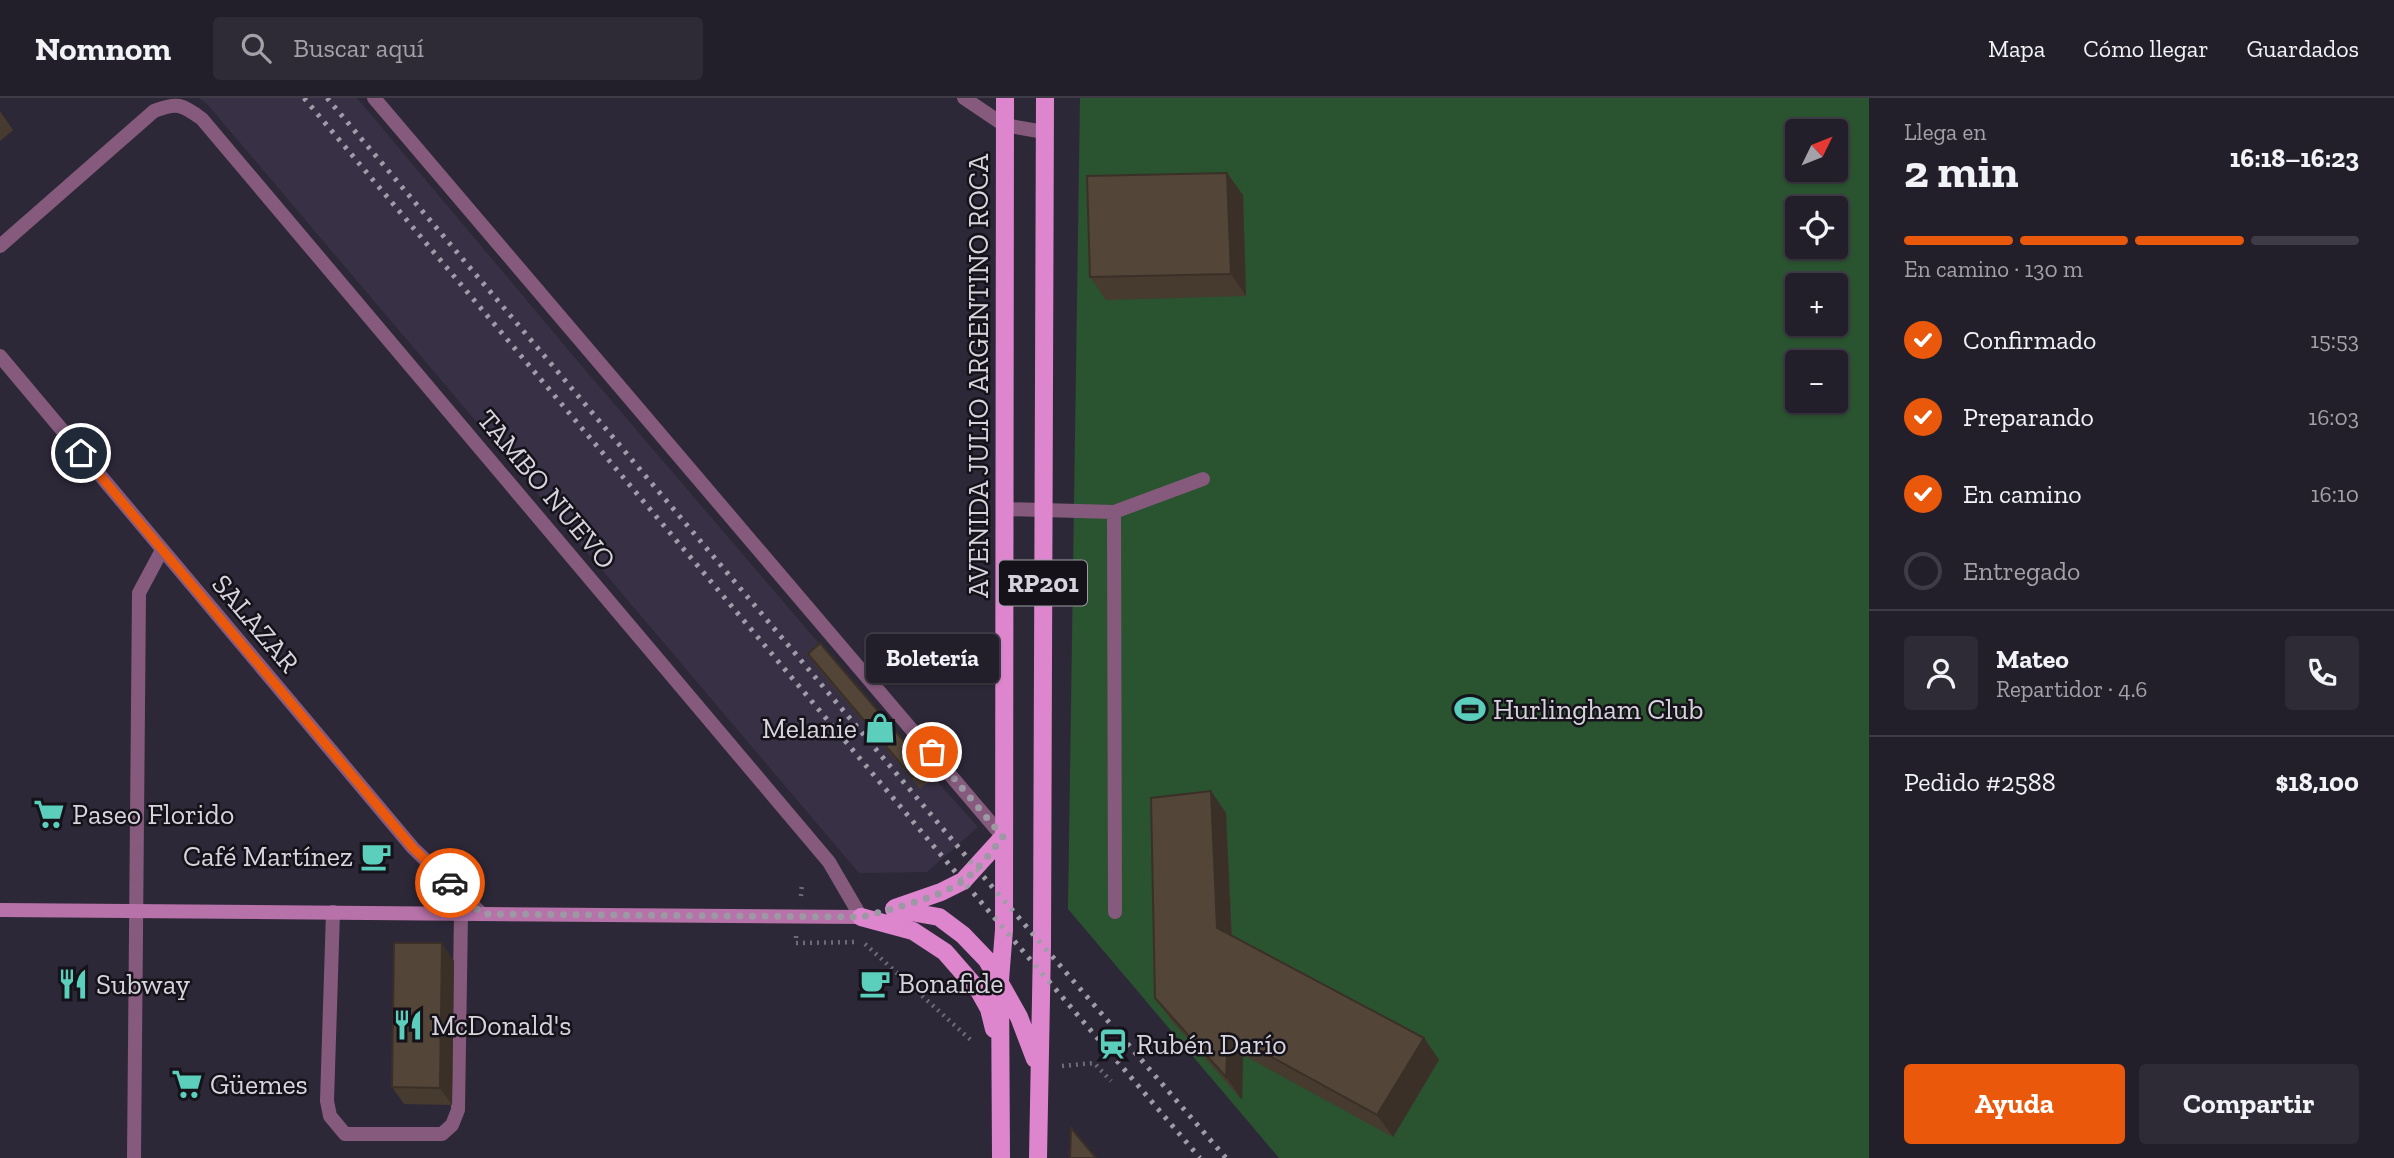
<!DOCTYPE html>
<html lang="es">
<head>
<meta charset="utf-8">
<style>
  body { margin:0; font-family:"Zilla Slab",serif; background:#2e2b36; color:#f1f3f6; height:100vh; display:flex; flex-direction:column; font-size:26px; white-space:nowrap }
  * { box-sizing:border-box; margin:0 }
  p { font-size:23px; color:#a2a2a8 }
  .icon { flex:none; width:38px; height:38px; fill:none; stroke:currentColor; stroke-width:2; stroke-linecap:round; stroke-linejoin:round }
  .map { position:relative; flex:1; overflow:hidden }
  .details { display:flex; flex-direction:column; background:#221e2a; width:525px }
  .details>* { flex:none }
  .needle { width:46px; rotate:47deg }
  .tools { position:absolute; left:1785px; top:21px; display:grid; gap:14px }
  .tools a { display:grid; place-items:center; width:63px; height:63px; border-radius:7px; background:#221e2a; box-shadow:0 2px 5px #0004,0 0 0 2px #3f3c47; font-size:35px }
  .pin { position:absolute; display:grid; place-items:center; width:60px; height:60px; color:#fff; margin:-30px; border:4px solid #fff; border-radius:50%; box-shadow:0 2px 7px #0007 }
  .courier { position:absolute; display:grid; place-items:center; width:70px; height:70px; margin:-35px; border:5px solid #ea580c; border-radius:50%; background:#fff; color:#222; box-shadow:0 2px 9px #0007 }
  .bubble { position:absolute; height:49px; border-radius:7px; background:#221e2a; box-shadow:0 2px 5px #0004,0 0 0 2px #3f3c47; font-size:23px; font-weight:700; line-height:49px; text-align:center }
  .overview em { font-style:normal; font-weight:700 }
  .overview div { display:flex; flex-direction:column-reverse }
  .overview { display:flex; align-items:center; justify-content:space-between; height:119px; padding:0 35px }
  h1 { font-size:46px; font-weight:700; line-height:52px }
  .bar { display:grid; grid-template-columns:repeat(4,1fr); gap:10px 7px; align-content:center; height:84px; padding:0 35px }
  .bar i { height:9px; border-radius:5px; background:#3f3c47 }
  .bar .selected { background:#ea580c }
  .bar p { grid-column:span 4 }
  .line { display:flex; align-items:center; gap:18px; padding:0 35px; border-top:2px solid #3f3c47 }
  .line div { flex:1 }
  .round { display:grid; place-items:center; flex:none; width:74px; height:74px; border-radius:7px; background:#2e2b36 }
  ol { padding:0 35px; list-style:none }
  li { display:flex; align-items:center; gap:21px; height:77px }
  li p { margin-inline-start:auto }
  li .icon { padding:7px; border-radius:50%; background:#ea580c; color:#fff; stroke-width:4 }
  li:last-child { color:#a2a2a8 }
  li i { width:38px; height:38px; border:4px solid #3f3c47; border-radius:50% }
  .action { display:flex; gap:14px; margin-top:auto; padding:14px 35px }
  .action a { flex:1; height:80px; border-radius:7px; background:#ea580c; color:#fff; font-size:28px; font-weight:700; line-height:80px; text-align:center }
  .action a+a { background:#2e2b36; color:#f1f3f6 }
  header { display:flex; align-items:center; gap:42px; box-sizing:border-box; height:98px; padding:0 35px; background:#221e2a; border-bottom:2px solid #3f3c47 }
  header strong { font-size:33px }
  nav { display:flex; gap:38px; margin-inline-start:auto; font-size:24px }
  .search { width:490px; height:63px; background:#2e2b36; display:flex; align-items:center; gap:18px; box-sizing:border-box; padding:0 24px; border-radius:7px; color:#a2a2a8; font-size:26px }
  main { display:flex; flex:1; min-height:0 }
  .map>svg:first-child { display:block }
  .built { fill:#383146 }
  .pitch { fill:#2a5330; fill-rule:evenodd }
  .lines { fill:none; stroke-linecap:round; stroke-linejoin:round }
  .path { stroke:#6e6a77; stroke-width:4.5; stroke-dasharray:2 5; stroke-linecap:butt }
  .service { stroke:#855a7c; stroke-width:14 }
  .minor { stroke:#855a7c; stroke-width:14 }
  .tertiary { stroke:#855a7c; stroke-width:14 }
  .secondary { stroke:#b773a9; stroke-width:14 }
  .primary { stroke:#dd86cd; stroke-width:18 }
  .rail { stroke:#a09ca8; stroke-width:5; stroke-dasharray:3.5 7; stroke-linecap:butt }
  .wall { fill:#473b30 }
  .shaded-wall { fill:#3a3027 }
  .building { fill:#534538; stroke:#3a3027; stroke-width:2 }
  .done { stroke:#9c98a4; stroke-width:7; stroke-dasharray:0 12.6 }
  .route { stroke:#ea580c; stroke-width:9 }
  .labels { text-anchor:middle; stroke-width:5; stroke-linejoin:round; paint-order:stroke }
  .shield { fill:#151219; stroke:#9d9aa3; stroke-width:2 }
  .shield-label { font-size:26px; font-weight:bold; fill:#d7d4de }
  .street-label { font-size:28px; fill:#d7d4de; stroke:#151219 }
  .poi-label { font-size:28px; fill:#d7d4de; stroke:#151219; text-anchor:start }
</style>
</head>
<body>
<header>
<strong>Nomnom</strong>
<div class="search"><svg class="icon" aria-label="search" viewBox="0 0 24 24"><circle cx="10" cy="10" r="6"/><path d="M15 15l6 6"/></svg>Buscar aquí</div>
<nav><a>Mapa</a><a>Cómo llegar</a><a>Guardados</a></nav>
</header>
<main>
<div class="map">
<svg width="1869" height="1060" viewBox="0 0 1869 1060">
  <rect width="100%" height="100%" fill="#2d2838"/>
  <path class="built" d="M199 0H357L575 260 933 679 978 729 927 774 859 775 208 7Z"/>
  <path class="pitch" d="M1080 0H1869V1060H1279L1068 811ZM1797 33H1836V72H1797ZM1797 110H1836V149H1797ZM1797 187H1836V226H1797ZM1797 264H1836V303H1797Z"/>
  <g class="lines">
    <path class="path" d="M801 798 802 785
      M796 838V845L857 844
      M865 846 973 944
      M1062 968 1094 965 1111 983"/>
    <path class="service" d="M1003 411 1114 414 1203 381
      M1114 414 1115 814
      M333 814 327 1003 330 1018 345 1036H442L452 1027 458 1012 461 816"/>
    <path class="minor" d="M374 0 1003 739
      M964 0 1004 27 1044 34
      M0 148 154 13C177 4 182 6 202 21L829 764 861 819
      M134 1060 139 495 162 452"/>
    <path class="tertiary" d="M0 258 413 750 482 816"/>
    <path class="secondary" d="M0 812 861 819"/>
    <path class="primary" d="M895 810 941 794 963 783 1003 739
      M894 811 939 819 963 837 987 862 1019 919 1035 961
      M861 819 913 833 945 854 979 893 989 911 994 931
      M1001 1060 1000 882 1004 832 1005 0
      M1038 1060 1042 847 1045 0"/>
    <path class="rail" d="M304 0 963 783 1200 1060
      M327 0 976 770 1226 1060"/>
  </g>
  <path class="wall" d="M0 13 13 32 0 43Z
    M1243 97 1246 198 1106 202 1090 179Z
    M808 556 925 668 934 679 920 691 816 568Z
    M1211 693 1226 715 1232 838 1424 940 1439 962 1393 1039 1243 957 1242 1002 1171 922 1155 900Z
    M454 863 452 1007 404 1006 392 989Z"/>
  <path class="shaded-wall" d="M1227 75 1243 97 1246 198 1231 176Z
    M1211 693 1226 715 1232 852 1217 830Z
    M442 845 454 863 452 1007 440 990Z
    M1228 935 1243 957 1242 1002 1226 979Z
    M1424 940 1439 962 1393 1039 1377 1017Z"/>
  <path class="building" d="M1227 75 1231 176 1090 179 1087 78Z
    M820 545 925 668 912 679 808 556Z
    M1211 693 1217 830 1424 940 1377 1017 1228 935 1226 979 1155 900 1151 700Z
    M394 845H442L440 990 392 989Z
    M1071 1030 1096 1060H1070Z"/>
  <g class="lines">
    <path class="done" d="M450 785 482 816 861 819C889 812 941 799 963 783 979 771 991 754 1003 739L932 654"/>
    <path class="route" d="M81 355 413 750 450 785"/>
  </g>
  <defs>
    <g id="stadium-bare" transform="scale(2.415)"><path d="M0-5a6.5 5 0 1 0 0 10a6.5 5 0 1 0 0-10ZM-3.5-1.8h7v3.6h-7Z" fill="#5bcebc" stroke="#151219" stroke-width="2.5" paint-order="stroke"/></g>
    <g id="shop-bare" transform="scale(2.415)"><path d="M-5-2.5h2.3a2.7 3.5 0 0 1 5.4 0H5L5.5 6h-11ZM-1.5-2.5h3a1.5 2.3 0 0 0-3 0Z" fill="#5bcebc" stroke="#151219" stroke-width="2.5" paint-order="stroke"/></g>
    <g id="supermarket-bare" transform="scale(2.415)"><path d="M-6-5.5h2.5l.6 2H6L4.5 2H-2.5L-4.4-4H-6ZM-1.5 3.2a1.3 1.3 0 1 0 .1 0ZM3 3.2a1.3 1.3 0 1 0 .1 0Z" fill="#5bcebc" stroke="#151219" stroke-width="2.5" paint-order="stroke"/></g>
    <g id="cafe-bare" transform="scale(2.415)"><path d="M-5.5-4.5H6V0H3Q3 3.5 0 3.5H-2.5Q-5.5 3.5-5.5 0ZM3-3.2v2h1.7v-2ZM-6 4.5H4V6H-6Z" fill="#5bcebc" stroke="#151219" stroke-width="2.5" paint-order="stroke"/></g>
    <g id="restaurant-bare" transform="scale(2.415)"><path d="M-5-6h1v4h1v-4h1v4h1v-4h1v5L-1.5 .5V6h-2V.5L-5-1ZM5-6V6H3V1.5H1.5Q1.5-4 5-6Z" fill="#5bcebc" stroke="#151219" stroke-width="2.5" paint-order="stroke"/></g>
    <g id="station-bare" transform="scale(2.415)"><path d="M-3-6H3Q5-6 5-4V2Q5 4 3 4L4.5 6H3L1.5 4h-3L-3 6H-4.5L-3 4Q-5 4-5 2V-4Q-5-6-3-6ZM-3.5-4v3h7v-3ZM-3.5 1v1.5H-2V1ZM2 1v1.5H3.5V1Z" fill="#5bcebc" stroke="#151219" stroke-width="2.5" paint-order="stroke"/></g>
  </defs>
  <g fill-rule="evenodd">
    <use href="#stadium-bare" x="1470" y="611"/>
    <use href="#shop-bare" x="880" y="630"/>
    <use href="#supermarket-bare" x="49" y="716"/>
    <use href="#cafe-bare" x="376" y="758"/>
    <use href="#cafe-bare" x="875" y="885"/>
    <use href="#restaurant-bare" x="73" y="886"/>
    <use href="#restaurant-bare" x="408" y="927"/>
    <use href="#station-bare" x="1113" y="946"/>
    <use href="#supermarket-bare" x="187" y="986"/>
  </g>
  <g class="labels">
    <rect class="shield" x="999" y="462.5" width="88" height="45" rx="5"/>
    <g class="shield-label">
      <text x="1043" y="494">RP201</text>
    </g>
    <g class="street-label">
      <text transform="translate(978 278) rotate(-90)" y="10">AVENIDA JULIO ARGENTINO ROCA</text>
      <text transform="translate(547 391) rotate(50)" y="10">TAMBO NUEVO</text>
      <text transform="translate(256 525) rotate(50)" y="10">SALAZAR</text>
    </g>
    <g class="poi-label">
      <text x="1493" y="621">Hurlingham Club</text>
      <text x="857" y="640" text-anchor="end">Melanie</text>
      <text x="72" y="726">Paseo Florido</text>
      <text x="353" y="768" text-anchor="end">Café Martínez</text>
      <text x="898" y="895">Bonafide</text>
      <text x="96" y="896">Subway</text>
      <text x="431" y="937">McDonald's</text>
      <text x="1136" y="956">Rubén Darío</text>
      <text x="210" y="996">Güemes</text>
    </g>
  </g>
</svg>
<div class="tools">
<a><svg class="needle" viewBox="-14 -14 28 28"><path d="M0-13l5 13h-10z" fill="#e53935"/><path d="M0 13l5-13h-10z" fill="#a2a2a8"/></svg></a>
<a><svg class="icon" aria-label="locate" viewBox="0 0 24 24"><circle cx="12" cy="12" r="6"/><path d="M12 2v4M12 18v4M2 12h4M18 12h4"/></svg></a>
<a>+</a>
<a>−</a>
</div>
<div class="pin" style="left:932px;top:654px;background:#ea580c"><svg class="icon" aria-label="bag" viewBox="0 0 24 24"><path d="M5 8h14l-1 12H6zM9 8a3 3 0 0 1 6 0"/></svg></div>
<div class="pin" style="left:81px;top:355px;background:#1f2937"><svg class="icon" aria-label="home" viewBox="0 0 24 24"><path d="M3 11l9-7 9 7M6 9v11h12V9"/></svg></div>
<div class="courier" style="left:450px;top:785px"><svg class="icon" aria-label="car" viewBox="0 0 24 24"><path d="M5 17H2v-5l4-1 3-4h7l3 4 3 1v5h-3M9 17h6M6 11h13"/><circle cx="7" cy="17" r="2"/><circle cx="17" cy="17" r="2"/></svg></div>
<div class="bubble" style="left:866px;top:536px;width:133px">Boletería</div>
</div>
<section class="details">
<div class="overview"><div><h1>2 min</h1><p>Llega en</p></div><em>16:18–16:23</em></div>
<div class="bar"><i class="selected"></i><i class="selected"></i><i class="selected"></i><i></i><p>En camino · 130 m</p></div>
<ol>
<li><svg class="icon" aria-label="check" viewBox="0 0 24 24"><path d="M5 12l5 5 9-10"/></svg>Confirmado<p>15:53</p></li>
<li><svg class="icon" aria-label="check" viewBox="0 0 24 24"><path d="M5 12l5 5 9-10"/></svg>Preparando<p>16:03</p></li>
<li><svg class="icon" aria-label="check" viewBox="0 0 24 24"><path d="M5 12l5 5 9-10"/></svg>En camino<p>16:10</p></li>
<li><i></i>Entregado</li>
</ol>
<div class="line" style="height:126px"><a class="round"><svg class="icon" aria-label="person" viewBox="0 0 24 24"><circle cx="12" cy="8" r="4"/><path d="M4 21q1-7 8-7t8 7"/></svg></a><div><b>Mateo</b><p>Repartidor · 4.6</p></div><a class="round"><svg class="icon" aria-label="phone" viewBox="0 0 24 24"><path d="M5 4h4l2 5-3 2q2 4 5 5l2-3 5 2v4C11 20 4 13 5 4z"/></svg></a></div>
<div class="line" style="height:91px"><div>Pedido #2588</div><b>$18,100</b></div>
<div class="action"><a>Ayuda</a><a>Compartir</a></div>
</section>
</main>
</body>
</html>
